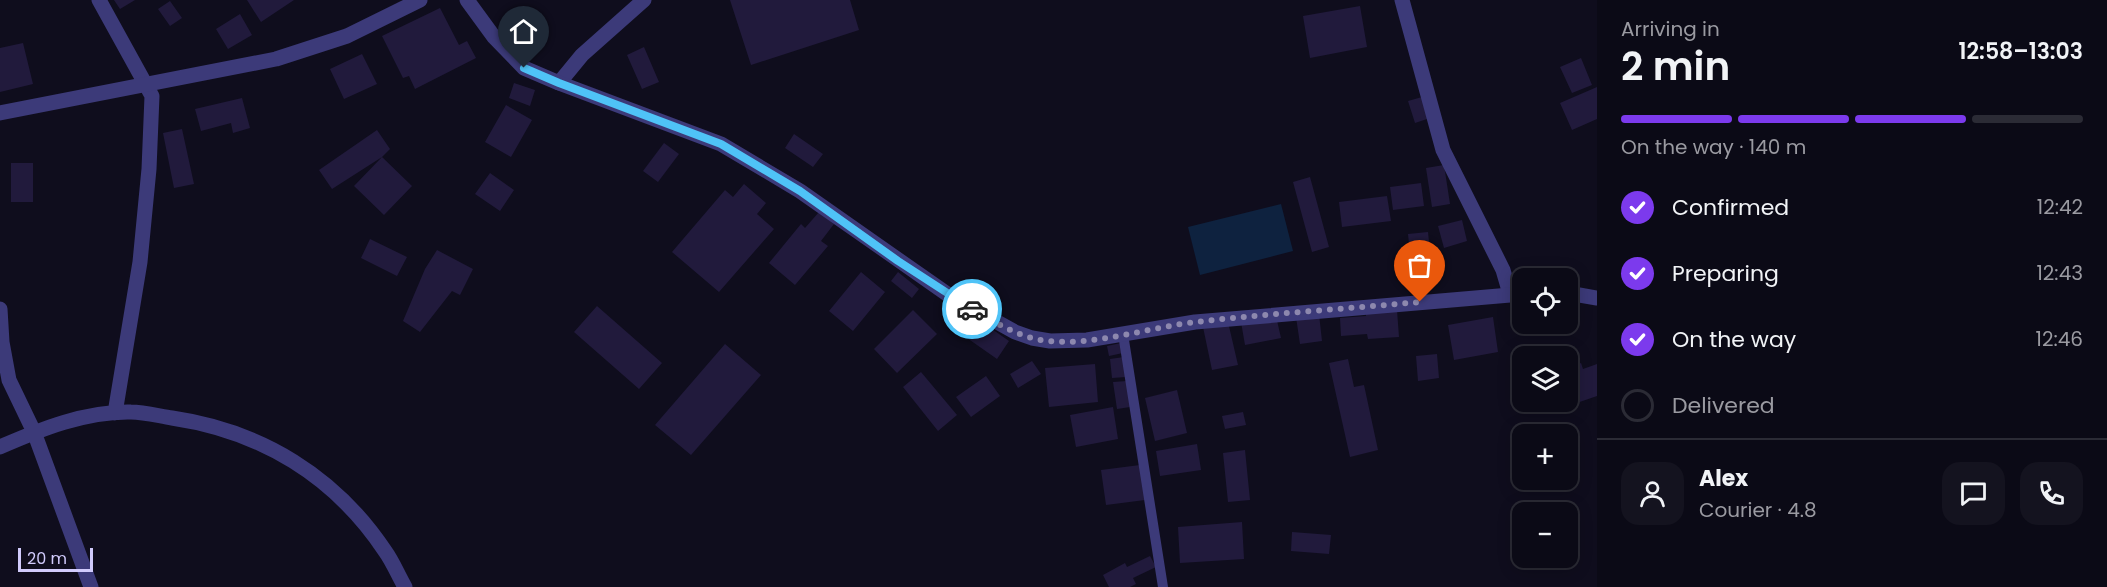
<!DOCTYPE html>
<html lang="en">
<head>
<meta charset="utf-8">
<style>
  body { margin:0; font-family:Poppins,sans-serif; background:#14131f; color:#f1f3f6; height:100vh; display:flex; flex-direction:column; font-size:22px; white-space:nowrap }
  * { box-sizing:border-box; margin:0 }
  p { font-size:20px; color:#9a9aa1 }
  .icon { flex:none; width:33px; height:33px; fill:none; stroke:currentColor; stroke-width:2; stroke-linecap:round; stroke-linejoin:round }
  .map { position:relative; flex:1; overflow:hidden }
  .side { display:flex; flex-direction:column; background:#0b0a16; width:510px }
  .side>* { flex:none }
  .tools { position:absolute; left:1512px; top:268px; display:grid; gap:12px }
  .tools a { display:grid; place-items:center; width:66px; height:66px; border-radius:12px; background:#0b0a16; box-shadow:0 3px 15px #0003,0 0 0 2px #2b2b35; font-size:30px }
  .scale { position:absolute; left:18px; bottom:15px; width:75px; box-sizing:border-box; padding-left:6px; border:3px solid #d1cbfc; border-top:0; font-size:16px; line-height:21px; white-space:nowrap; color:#d1cbfc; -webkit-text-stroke:4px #0f0d1d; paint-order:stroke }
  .pin { position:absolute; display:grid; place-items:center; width:51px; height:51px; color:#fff; margin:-62px -26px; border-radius:50% 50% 50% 0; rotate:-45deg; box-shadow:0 0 6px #0007 }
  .pin .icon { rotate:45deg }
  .courier { position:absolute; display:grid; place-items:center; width:60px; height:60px; margin:-30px; border:4px solid #4fc3f7; border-radius:50%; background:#fff; color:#222; box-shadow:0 2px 8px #0007 }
  .overview em { font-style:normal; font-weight:600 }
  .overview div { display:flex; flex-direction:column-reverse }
  .overview { display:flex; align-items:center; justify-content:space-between; height:102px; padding:0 24px }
  h1 { font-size:39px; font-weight:600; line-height:45px }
  .bar { display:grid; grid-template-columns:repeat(4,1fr); gap:9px 6px; align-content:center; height:72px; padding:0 24px }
  .bar i { height:8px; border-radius:4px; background:#2b2b35 }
  .bar .current { background:#7c3aed }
  .bar p { grid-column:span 4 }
  .line { display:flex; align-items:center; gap:15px; padding:0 24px; border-top:2px solid #2b2b35 }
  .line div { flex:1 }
  .round { display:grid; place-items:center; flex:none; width:63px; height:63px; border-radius:18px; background:#14131f }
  ol { padding:0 24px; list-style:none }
  li { display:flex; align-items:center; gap:18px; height:66px }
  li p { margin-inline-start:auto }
  li .icon { padding:6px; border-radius:50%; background:#7c3aed; color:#fff; stroke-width:4 }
  li:last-child { color:#9a9aa1 }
  li i { width:33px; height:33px; border:3px solid #2b2b35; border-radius:50% }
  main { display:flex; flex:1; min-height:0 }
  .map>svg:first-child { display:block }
  .water { fill:#0e223f }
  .building { fill:#211a3c }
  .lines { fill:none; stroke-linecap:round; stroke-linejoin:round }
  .service { stroke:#3c3a79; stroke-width:10 }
  .minor { stroke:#3c3a79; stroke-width:15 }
  .tertiary { stroke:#3c3a79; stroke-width:15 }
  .done { stroke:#8d88ae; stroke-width:6; stroke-dasharray:0 10.8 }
  .route { stroke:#4fc3f7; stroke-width:8 }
</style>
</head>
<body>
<main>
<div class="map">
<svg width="1597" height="587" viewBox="0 0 1597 587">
  <rect width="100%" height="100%" fill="#0f0d1d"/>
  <path class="water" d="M1281 204 1293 251 1200 275 1188 227Z"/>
  <path class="building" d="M114 0H135L120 9Z
    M247 0H294L261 22Z
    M730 0H850L859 30 751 65Z
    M170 1 182 18 170 26 158 9Z
    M1360 6 1367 47 1310 58 1303 16Z
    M440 8 459 45 467 41 476 58 415 89 409 76 403 78 382 36Z
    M240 14 252 35 228 49 216 29Z
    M23 43 33 84 0 92V48Z
    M644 47 659 82 642 89 627 55Z
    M362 54 377 84 344 99 330 69Z
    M1581 58 1592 85 1572 93 1560 67Z
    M514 83 535 90 530 106 509 98Z
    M1597 87V119L1572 130 1560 103Z
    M1422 97 1430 118 1415 123 1408 101Z
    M242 98 250 128 233 133 231 123 201 131 195 109Z
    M506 105 532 120 511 157 485 142Z
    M182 129 194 184 174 188 163 133Z
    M377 130 390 149 382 157 332 189 319 170Z
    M794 134 823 154 813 167 785 148Z
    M664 143 679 154 658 182 643 171Z
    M382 157 412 186 384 215 354 186Z
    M11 163H33V202H11Z
    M1444 165 1450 204 1432 207 1426 168Z
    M490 173 514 190 500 211 475 194Z
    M1310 177 1329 247 1312 252 1293 182Z
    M1421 183 1424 206 1393 210 1390 187Z
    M744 184 766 203 757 214 774 229 719 292 672 252 725 190 733 197Z
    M1387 196 1391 221 1342 227 1339 202Z
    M819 212 834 224 821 241 828 246 795 285 769 263 801 224 805 228Z
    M1462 220 1467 241 1444 248 1438 226Z
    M1428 232 1432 271 1412 273 1408 234Z
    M370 239 407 257 397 276 361 258Z
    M437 250 473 269 460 295 452 291 420 332 403 321 425 269Z
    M861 272 885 292 853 331 829 311Z
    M898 272 919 289 912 298 891 281Z
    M597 306 662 363 639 389 574 332Z
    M913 310 937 334 897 373 874 349Z
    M1397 310 1399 337 1368 339 1367 334 1341 336 1340 318 1366 316V312Z
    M1319 314 1322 341 1300 344 1296 317Z
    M1276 316 1281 338 1245 345 1241 322Z
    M1493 317 1498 352 1454 360 1448 325Z
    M979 320 1009 341 997 359 967 338Z
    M1228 322 1238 365 1212 370 1203 327Z
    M1121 343 1123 353 1109 356 1107 346Z
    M725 344 761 375 691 455 655 425Z
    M1437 354 1439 378 1418 381 1416 356Z
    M1124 357 1126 377 1112 378 1110 359Z
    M1348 359 1354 387 1364 385 1378 450 1350 457 1329 363Z
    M1032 361 1041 374 1018 388 1010 374Z
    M1581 363 1583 369 1597 364V396L1568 406 1567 402 1568 368Z
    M1095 364 1098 402 1049 407 1045 368Z
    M921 372 957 415 938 431 903 387Z
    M986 376 1000 396 971 417 956 397Z
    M1127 381 1130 407 1117 409 1113 382Z
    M1177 390 1187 433 1155 441 1145 398Z
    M1113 407 1118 439 1076 447 1070 415Z
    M1243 412 1246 425 1225 429 1222 416Z
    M1197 444 1201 470 1160 476 1156 451Z
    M1245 450 1250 500 1228 502 1223 453Z
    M1140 465 1145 500 1106 505 1101 470Z
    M1242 522 1244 559 1180 563 1178 527Z
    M1292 532 1331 535 1329 554 1291 551Z
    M1150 556 1156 567 1133 578 1136 584 1130 587H1109L1103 575 1125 563 1127 567Z"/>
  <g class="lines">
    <path class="service" d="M1123 334 1163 587"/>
    <path class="minor" d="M99 0 152 96 149 169 140 262 115 413
      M1402 0 1443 150 1503 270 1510 294
      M559 83 582 55 644 0
      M0 309 2 342 9 380 34 432 91 587
      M0 447C41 429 86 411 131 412 144 412 159 416 172 418 261 431 335 476 385 551 393 562 398 575 405 587"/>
    <path class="tertiary" d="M467 0 494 37 524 68 559 83 721 144 800 191 950 296 1015 332 1032 338 1050 341 1087 340 1195 322 1522 294
      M0 113 276 59 347 36 420 0
      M1568 293 1597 298"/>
  </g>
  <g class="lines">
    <path class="done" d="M972 309C996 323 1020 338 1048 341 1097 346 1148 327 1197 322 1271 313 1346 309 1420 302"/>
    <path class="route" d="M524 68 559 83 721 144 800 191 898 261 972 309"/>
  </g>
</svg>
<div class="tools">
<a><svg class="icon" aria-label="locate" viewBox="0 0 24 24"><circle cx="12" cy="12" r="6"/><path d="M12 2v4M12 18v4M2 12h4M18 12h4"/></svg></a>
<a><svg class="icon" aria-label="layers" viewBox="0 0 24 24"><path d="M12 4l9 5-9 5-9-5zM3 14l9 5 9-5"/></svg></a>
<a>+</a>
<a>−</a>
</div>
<div class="scale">20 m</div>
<div class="pin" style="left:1420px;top:302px;background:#ea580c"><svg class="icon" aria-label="bag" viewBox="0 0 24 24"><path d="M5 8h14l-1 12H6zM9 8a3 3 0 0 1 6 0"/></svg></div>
<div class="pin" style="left:524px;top:68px;background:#1f2937"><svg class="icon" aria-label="home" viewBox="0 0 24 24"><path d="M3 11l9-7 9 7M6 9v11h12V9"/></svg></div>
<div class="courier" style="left:972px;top:309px"><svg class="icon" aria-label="car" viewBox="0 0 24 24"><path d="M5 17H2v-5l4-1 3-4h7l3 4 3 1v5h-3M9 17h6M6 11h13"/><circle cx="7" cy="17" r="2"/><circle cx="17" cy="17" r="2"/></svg></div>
</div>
<section class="side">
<div class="overview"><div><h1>2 min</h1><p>Arriving in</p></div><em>12:58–13:03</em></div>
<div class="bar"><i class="current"></i><i class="current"></i><i class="current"></i><i></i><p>On the way · 140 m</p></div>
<ol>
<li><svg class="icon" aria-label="check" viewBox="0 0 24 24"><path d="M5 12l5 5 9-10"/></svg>Confirmed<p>12:42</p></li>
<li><svg class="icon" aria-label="check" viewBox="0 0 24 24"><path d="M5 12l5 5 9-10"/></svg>Preparing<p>12:43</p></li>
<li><svg class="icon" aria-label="check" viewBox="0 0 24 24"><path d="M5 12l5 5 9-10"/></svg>On the way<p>12:46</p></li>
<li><i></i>Delivered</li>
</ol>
<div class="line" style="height:108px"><a class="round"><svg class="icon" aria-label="person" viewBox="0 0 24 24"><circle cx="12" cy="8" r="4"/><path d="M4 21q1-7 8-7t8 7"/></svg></a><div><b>Alex</b><p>Courier · 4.8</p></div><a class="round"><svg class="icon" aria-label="chat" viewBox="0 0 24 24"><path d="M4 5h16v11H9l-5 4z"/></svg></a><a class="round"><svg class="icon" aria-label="phone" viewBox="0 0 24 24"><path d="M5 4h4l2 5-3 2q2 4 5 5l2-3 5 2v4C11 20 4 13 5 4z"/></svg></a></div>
</section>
</main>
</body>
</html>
